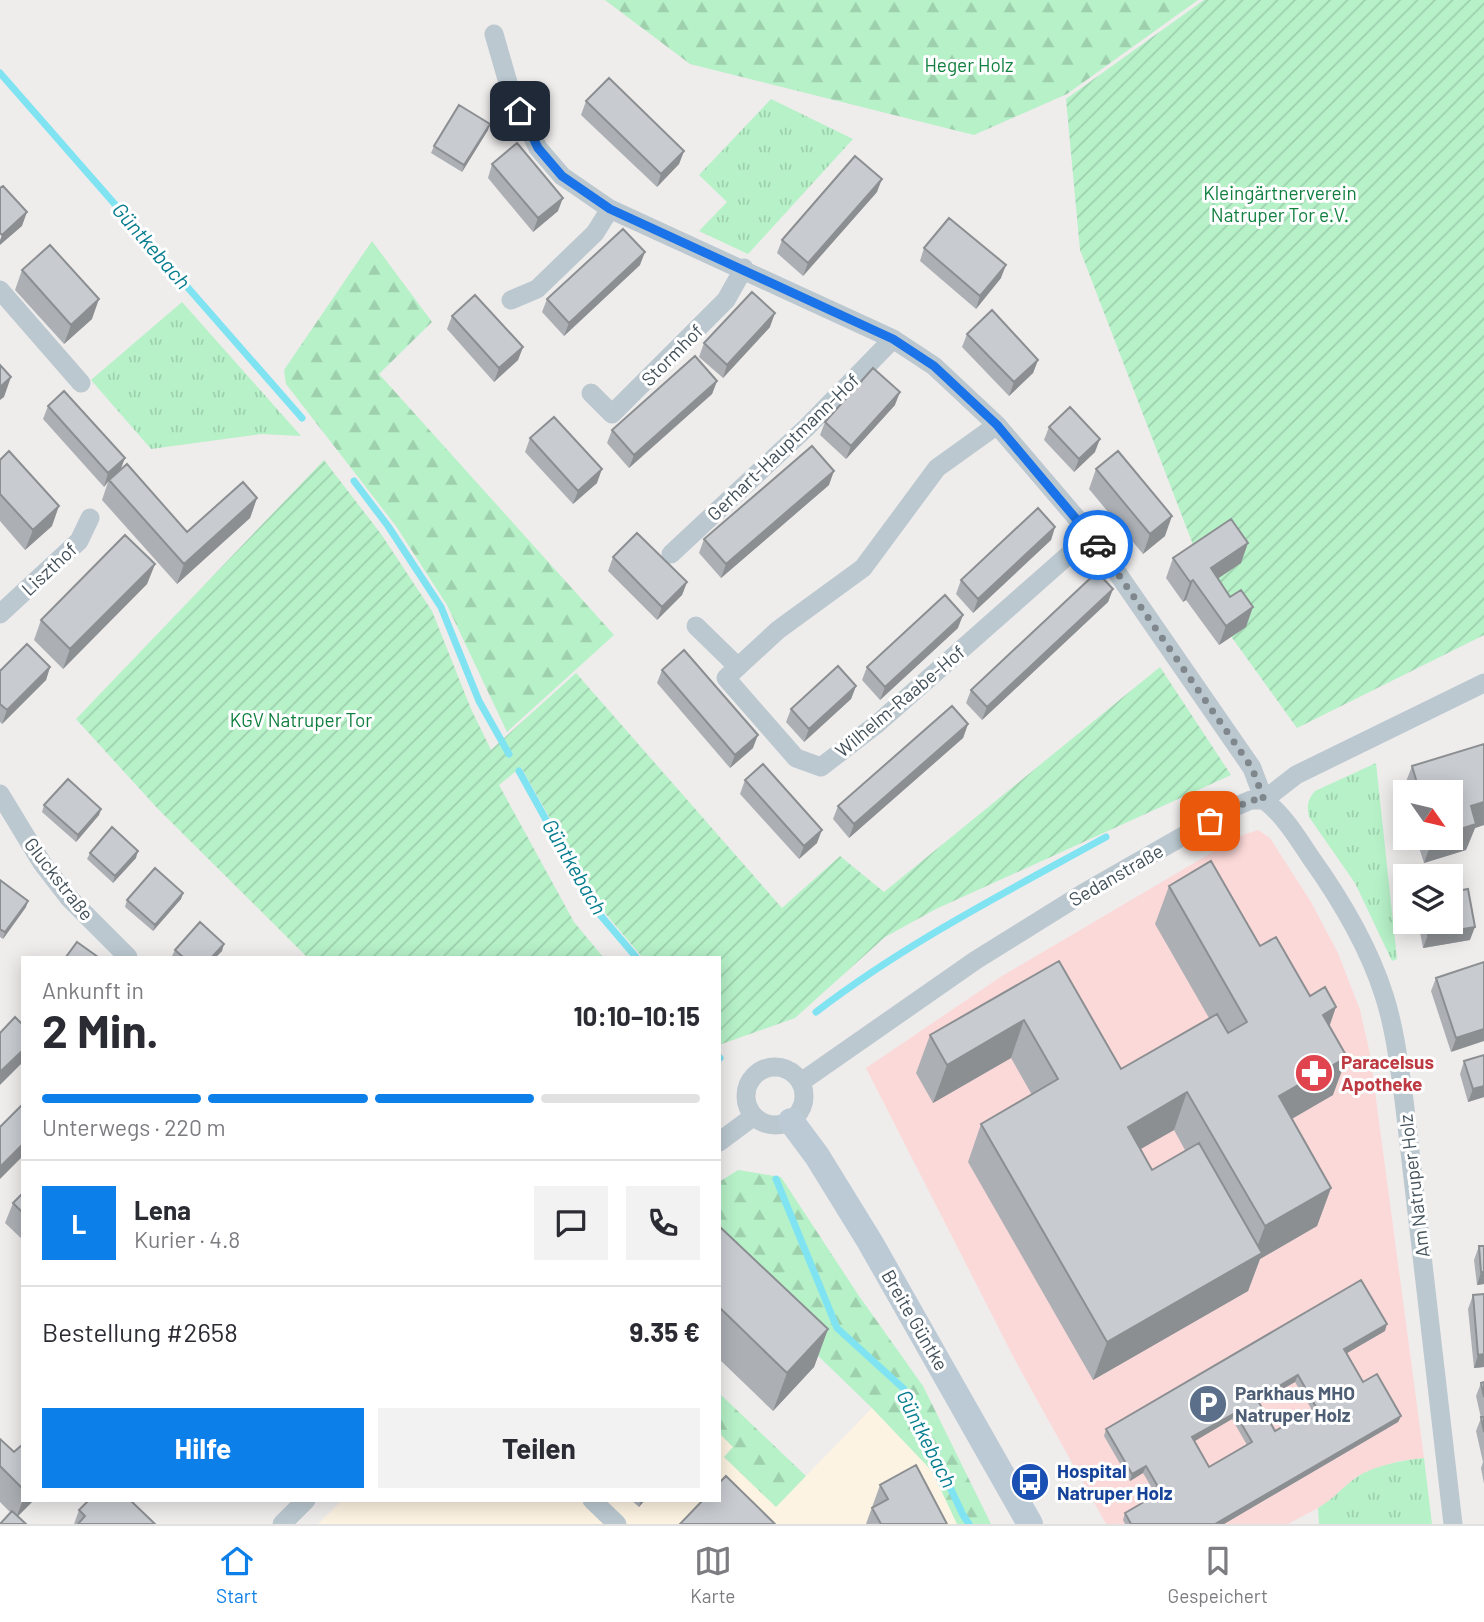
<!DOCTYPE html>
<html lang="de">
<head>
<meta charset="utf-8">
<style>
  body { margin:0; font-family:Barlow,sans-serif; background:#f2f2f3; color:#2b2b33; height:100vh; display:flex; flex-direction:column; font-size:26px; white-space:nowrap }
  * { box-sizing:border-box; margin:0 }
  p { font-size:23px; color:#7c7c81 }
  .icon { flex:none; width:38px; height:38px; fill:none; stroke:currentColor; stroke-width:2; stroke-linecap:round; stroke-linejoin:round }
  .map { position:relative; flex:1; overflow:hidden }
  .details { position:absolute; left:21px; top:956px; width:700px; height:546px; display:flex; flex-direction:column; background:#fff; border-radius:0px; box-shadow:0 4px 18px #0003 }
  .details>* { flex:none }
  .needle { width:46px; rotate:124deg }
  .controls { position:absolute; left:1393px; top:780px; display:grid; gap:14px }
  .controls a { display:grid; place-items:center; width:70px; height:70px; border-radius:0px; background:#fff; box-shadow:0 4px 18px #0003; font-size:35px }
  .pin { position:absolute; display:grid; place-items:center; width:60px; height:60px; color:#fff; margin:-30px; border-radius:14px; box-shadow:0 4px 10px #0006 }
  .courier { position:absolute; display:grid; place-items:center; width:70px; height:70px; margin:-35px; border:5px solid #1a73e8; border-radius:50%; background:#fff; color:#222; box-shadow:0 2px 9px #0007 }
  .head em { font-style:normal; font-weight:700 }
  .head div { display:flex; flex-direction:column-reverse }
  .head { display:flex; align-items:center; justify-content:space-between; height:119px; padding:0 21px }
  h1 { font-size:46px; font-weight:700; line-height:52px }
  .bar { display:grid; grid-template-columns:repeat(4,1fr); gap:10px 7px; align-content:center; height:84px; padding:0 21px }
  .bar i { height:9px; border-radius:5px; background:#e1e1e2 }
  .bar .on { background:#0d7fe8 }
  .bar p { grid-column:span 4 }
  .line { display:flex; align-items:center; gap:18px; padding:0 21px; border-top:2px solid #e1e1e2 }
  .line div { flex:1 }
  .round { display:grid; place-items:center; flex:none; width:74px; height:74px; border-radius:0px; background:#f2f2f3 }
  .action { display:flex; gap:14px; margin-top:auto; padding:14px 21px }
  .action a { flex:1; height:80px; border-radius:0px; background:#0d7fe8; color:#fff; font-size:28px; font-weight:700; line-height:80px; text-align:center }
  .action a+a { background:#f2f2f3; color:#2b2b33 }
  .dock { display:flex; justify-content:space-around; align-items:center; height:98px; border-top:2px solid #e1e1e2; background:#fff; font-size:19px; color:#7c7c81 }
  .dock a { display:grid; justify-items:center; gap:4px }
  .dock .on { color:#0d7fe8 }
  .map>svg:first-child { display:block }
  .commercial { fill:#fdf3e2 }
  .medical { fill:#fcd9d9 }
  .grass { fill:url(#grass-tufts) }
  .forest { fill:url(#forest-firs) }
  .garden { fill:url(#garden-furrows) }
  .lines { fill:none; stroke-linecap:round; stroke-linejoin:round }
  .stream { stroke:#80e3f1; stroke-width:7 }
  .street { stroke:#bbc8d0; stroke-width:19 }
  .secondary { stroke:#bbcad4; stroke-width:26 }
  .wall { fill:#acafb4; fill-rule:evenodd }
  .shaded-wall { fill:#8c8f92 }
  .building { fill:#c8ccd1; stroke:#8c8f92; stroke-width:2; fill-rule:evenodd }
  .done { stroke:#7f878d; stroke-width:7; stroke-dasharray:0 12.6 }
  .route { stroke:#1a73e8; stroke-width:9 }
  .labels { text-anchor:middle; stroke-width:6; stroke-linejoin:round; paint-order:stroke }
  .park-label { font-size:19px; fill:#107f3f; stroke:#fff }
  .street-label { font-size:19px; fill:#43515a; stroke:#fff }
  .health-label { font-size:19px; font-weight:bold; fill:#be3a42; stroke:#fff; text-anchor:start }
  .service-label { font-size:19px; font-weight:bold; fill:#4e5e75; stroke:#fff; text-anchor:start }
  .transit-label { font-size:19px; font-weight:bold; fill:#164399; stroke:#fff; text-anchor:start }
  .water-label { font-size:21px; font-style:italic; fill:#067d8f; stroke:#fff }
</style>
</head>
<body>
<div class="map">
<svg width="1484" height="1524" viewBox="0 0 1484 1524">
  <defs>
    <pattern id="grass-tufts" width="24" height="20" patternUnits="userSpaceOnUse" patternTransform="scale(1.75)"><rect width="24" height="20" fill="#b6f1c8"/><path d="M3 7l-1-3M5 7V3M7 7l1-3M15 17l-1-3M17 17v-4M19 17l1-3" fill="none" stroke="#9ed0ae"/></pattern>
    <pattern id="forest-firs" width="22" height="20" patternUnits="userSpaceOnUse" patternTransform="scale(1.75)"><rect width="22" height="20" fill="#b6f1c8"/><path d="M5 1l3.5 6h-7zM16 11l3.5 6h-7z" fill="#9ed0ae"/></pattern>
    <pattern id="garden-furrows" width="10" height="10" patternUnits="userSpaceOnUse" patternTransform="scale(1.75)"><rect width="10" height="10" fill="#b6f1c8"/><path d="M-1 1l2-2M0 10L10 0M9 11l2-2" fill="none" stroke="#9ed0ae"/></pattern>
  </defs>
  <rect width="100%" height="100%" fill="#efecec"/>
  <path class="commercial" d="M872 1408 932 1471 957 1524H318L342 1500H719V1433L733 1447 724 1457 776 1507Z"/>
  <path class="medical" d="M1258 830 1270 838 1311 902 1338 953 1360 1010 1370 1054 1424 1458 1399 1461 1356 1477 1331 1501 1288 1524H1106L1016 1362 866 1068 1002 976 1240 836Z"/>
  <path class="grass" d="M771 99 853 139 748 254 699 231 727 202 699 175Z
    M182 302 301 436 261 434 151 449 91 380Z
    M1376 763 1397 959 1392 961 1355 883 1309 817C1307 806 1307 800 1315 791Z
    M1424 1458 1432 1524H1319L1318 1508C1332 1500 1341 1489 1354 1479 1371 1466 1403 1460 1424 1458Z"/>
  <path class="forest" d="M605 0H1198L1067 94 974 135 690 64Z
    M372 241 432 322 379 374 614 635 507 732 447 605 396 526 286 384 284 370Z
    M738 1170 781 1177 859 1296 923 1386 991 1524H957L932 1471 872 1408 719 1260V1182Z
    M719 1393 806 1476 776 1507 724 1457 733 1447 719 1433Z"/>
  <path class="garden" d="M1204 0H1484V635L1297 728 1225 628 1080 250 1066 99Z
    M324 460 381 534 432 611 471 709 491 750 576 673 782 908 840 856 884 892 1160 667 1231 775 936 909 885 937 795 1018 719 1045V957H642L600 907 521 767 499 785 574 922 603 957H307L158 809 76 719Z"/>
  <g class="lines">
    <path class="stream" d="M0 73 302 418
      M354 481 388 526 441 607 479 701 509 754
      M519 771 596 910 636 957
      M816 1012C906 943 1006 892 1106 837
      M719 1057 720 1058
      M776 1179 837 1328 904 1389 963 1515 969 1524"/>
    <path class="street" d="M494 34 511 93 538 148 562 176 610 209 893 339 934 366 997 425 1091 535 1252 768 1264 800
      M0 290 81 383
      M511 300 537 289 595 233 610 209
      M591 393 612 414 726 300 744 268
      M997 425 937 468 863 568 778 630 726 678 796 758 821 767 877 724 1091 535
      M671 554 807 427 893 339
      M0 614 79 541 90 518
      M696 626 738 667
      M0 794 42 863 69 898 128 957
      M1264 800C1284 815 1297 837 1311 858 1341 900 1368 945 1384 995 1395 1029 1399 1065 1404 1100L1453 1524
      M746 1096a29 29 0 1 1 58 0a29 29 0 1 1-58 0Z
      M801 1082 976 960 1082 894 1232 808 1251 800H1264L1296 775 1484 683
      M719 1142 754 1116
      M592 1500 617 1524
      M282 1524 306 1500"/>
    <path class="secondary" d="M791 1121 817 1156 870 1242 1030 1524"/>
  </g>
  <path class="wall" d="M586 101 684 151 679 164 657 187 581 115Z
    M488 130 462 172 431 153 434 146Z
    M492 164 558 211 533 232 488 178Z
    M877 192 803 276 777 253 782 240Z
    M924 248 1001 278 976 309 920 261Z
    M640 265 564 336 542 312 547 299Z
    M22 270 92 319 64 344 15 290Z
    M452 316 523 347 518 360 494 382 447 329Z
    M770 327 723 378 699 357 704 343Z
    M967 334 1038 360 1033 373 1009 396 962 347Z
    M717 381 712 394 629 468 607 443 612 430Z
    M895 405 846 459 820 435 825 422Z
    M48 406 121 469 187 532 257 498 250 518 177 584 102 500 108 482 104 487 43 419Z
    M1049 427 1095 452 1074 472 1044 440Z
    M530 438 597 483 573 504 525 452Z
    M0 460 52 526 25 550 0 521Z
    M1096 469 1165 536 1143 554 1089 489Z
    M829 485 721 578 699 553 704 539Z
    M1055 527 1051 540 973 613 956 594 961 580Z
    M613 557 687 582 682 595 657 620 608 571Z
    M1173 558 1241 563 1218 578 1246 627 1219 645 1186 600 1183 602 1166 578Z
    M155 564 147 584 63 669 34 640 41 620Z
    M1113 589 1108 602 982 720 966 703 971 690Z
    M958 628 880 700 862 680 867 667Z
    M50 667 46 680 2 724 0 722V671Z
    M662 670 753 748 730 768 657 683Z
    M856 686 851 699 804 742 786 722 791 709Z
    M968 724 963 738 849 838 833 819 838 806Z
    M1484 744V825L1475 828 1466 850 1424 863 1416 838H1451V793H1405V801L1402 792 1412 766Z
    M745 780 817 843 799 859 740 794Z
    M44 805 101 809 99 815 76 842 42 812Z
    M90 853 136 858 113 883 87 859Z
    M0 880 26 907 3 939 0 937Z
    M1169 886 1260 946 1310 996 1329 1026 1333 1095 1292 1119 1331 1188 1317 1226 1260 1259 1248 1291 1093 1380 968 1162 981 1124 1032 1095 1011 1058 933 1103 916 1073 930 1035 1059 961 1121 1069 1209 1018 1155 924ZM1174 1130 1185 1150 1152 1170 1141 1149Z
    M183 893 181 899 153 931 125 907 127 900Z
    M1418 922H1451L1470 940 1423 948Z
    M175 950 222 951 216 957H173L172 956Z
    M1484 962 1451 1052 1431 991 1436 978Z
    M1484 1055V1097L1468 1102 1460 1074 1464 1061Z
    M23 1193V1240L5 1223 13 1203Z
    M719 1226 828 1329 814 1367 773 1411 719 1359Z
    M1479 1246 1484 1284 1477 1285 1474 1260Z
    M1484 1294V1367L1474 1368 1468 1309 1473 1295Z
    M1385 1331 1347 1353 1363 1382 1401 1416 1398 1422 1224 1524H1125L1123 1520 1125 1513 1156 1495 1143 1473 1130 1481 1104 1436 1106 1429ZM1295 1382 1312 1410 1275 1431 1259 1403ZM1232 1419 1247 1445 1209 1467 1194 1441Z
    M1484 1382V1484L1481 1468 1483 1462 1476 1431 1481 1418 1476 1396 1481 1383Z
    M0 1439 14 1452 23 1444V1500H34L18 1516 11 1513 0 1502Z
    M880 1485 947 1524H866Z
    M631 1500H645L639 1507Z
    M79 1510 155 1524H74Z"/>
  <path class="shaded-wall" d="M490 124 488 130 462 172 464 165Z
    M684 151 679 164 657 187 661 174Z
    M882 179 877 192 803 276 808 263Z
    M563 198 558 211 533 232 538 218Z
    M27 212 22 226 0 245V240L2 235Z
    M645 252 640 265 564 336 569 323Z
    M1006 265 1001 278 976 309 980 296Z
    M99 299 92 319 64 344 71 325Z
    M775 313 770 327 723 378 727 365Z
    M523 347 518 360 494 382 499 368Z
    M1038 360 1033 373 1009 396 1014 382Z
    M11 377 4 397 0 400V387Z
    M717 381 712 394 629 468 634 455Z
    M900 392 895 405 846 459 851 446Z
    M1100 439 1095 452 1074 472 1079 459Z
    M125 458 120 471 109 480 104 487 108 473Z
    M602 469 597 483 573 504 578 491Z
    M834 471 829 485 721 578 726 564Z
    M257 498 250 518 177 584 184 564Z
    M59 506 52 526 25 550 33 530Z
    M1172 516 1165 536 1143 554 1150 534Z
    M1055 527 1051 540 973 613 978 599Z
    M1248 543 1241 563 1204 588 1211 568Z
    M155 564 147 584 63 669 70 649Z
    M1193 580 1186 600 1183 602 1190 582Z
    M687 582 682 595 657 620 662 607Z
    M1113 589 1108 602 982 720 987 707Z
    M1253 607 1246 627 1219 645 1226 626Z
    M963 615 958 628 880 700 885 687Z
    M50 667 46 680 2 724 7 710Z
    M856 686 851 699 804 742 809 729Z
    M968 724 963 738 849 838 854 824Z
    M758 735 753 748 730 768 735 755Z
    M1484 802V825L1475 828 1466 850 1424 863 1433 838H1451V832L1471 806Z
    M101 809 99 815 76 842 78 835Z
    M822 830 817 843 799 859 804 846Z
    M138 851 136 858 113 883 115 876Z
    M183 893 181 899 153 931 155 925Z
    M28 901 26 907 3 939 5 932Z
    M1475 927 1470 940 1423 948 1428 935Z
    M224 944 222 951 216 957H212Z
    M1336 1007 1323 1045V1015Z
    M1024 1020 1011 1058 933 1103 947 1065Z
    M1484 1029V1041L1451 1052 1456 1038Z
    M23 1050V1062L0 1085V1072Z
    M1347 1057 1333 1095 1265 1134 1279 1096Z
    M1484 1086V1097L1468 1102 1473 1089Z
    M1187 1092 1174 1130 1114 1164 1128 1127Z
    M23 1144V1156L0 1179V1167Z
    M1331 1188 1317 1226 1260 1259 1248 1291 1093 1380 1107 1342 1253 1258 1265 1226Z
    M1481 1272H1484V1284L1477 1285Z
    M1387 1324 1385 1331 1342 1356 1344 1349Z
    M828 1329 814 1367 773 1411 787 1373Z
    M1484 1354V1367L1474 1368 1478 1355Z
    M1298 1375 1295 1382 1254 1405 1257 1399Z
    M1235 1413 1232 1419 1190 1444 1192 1437Z
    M1401 1416 1398 1422 1224 1524H1215Z
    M1146 1466 1143 1473 1130 1481 1132 1474Z
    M23 1500H34L16 1518Z
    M641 1500H645L639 1507Z"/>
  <path class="building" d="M609 78 684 151 661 174 586 101Z
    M459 105 490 124 464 165 434 146Z
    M517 143 563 198 538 218 492 164Z
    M855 156 882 179 808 263 782 240Z
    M3 186 27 212 2 235 0 233V188Z
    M949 218 1006 265 980 296 924 248Z
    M623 229 645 252 569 323 547 299Z
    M50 245 99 299 71 325 22 270Z
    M752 292 775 313 727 365 704 343Z
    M475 295 523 347 499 368 452 316Z
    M992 310 1038 360 1014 382 967 334Z
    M695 356 717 381 634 455 612 430Z
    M0 365 11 377 0 387Z
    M873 368 900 392 851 446 825 422Z
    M64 391 125 458 108 473 48 406Z
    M1070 407 1100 439 1079 459 1049 427Z
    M554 417 602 469 578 491 530 438Z
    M812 446 834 471 726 564 704 539Z
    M9 451 59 506 33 530 0 494V460Z
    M1118 451 1172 516 1150 534 1096 469Z
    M127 464 187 532 243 482 257 498 184 564 109 480Z
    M1038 508 1055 527 978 599 961 580Z
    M1231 519 1248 543 1211 568 1230 597 1241 590 1253 607 1226 626 1193 580 1190 582 1173 558Z
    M637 533 687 582 662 607 613 557Z
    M125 535 155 564 70 649 41 620Z
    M1097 572 1113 589 987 707 971 690Z
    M945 595 963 615 885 687 867 667Z
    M27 644 50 667 7 710 0 704V671Z
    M684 650 758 735 735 755 662 670Z
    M838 666 856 686 809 729 791 709Z
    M952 706 968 724 854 824 838 806Z
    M1484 744V802L1471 806 1476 824 1451 832V793H1420L1412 766Z
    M763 764 822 830 804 846 745 780Z
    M68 779 101 809 78 835 44 805Z
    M112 827 138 851 115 876 90 853Z
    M1211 861 1260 946 1276 937 1310 996 1325 987 1336 1007 1323 1015 1347 1057 1279 1096 1331 1188 1265 1226 1187 1092 1128 1127 1152 1170 1199 1143 1262 1253 1107 1342 981 1124 1058 1079 1024 1020 947 1065 930 1035 1059 961 1121 1069 1217 1014 1228 1033 1247 1022 1169 886Z
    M155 868 183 893 155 925 127 900Z
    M0 880 28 901 5 932 0 929Z
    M1468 889 1475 927 1428 935 1426 922H1451V892Z
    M200 922 224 944 212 957H183L175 950Z
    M77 942 98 957H66Z
    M1484 962V1029L1456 1038 1436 978Z
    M15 1017 23 1025V1050L0 1072V1033Z
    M1484 1055V1086L1473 1089 1464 1061Z
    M23 1104V1144L0 1167V1127Z
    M23 1193V1213L13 1203Z
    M719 1226 828 1329 787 1373 719 1307Z
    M1479 1246H1484V1272H1481Z
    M1361 1280 1387 1324 1344 1349 1363 1382 1377 1374 1401 1416 1215 1524H1131L1125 1513 1161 1492 1146 1466 1132 1474 1106 1429ZM1298 1375 1316 1407 1275 1431 1257 1399ZM1235 1413 1252 1442 1209 1467 1192 1437Z
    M1484 1294V1354L1478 1355 1473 1295Z
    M1484 1382V1397L1481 1383Z
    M1481 1417H1484V1432Z
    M0 1439 14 1452 23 1444V1489L0 1466Z
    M916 1465 947 1524H881L872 1508 888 1499 880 1485Z
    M726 1476 775 1524H680L703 1500H719V1483Z
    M89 1500H130L155 1524H78L85 1516 79 1510Z
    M12 1511 26 1524H0Z"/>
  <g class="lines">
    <path class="done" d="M1098 545 1252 768 1264 800H1251L1210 821"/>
    <path class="route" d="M520 111 538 148 562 176 610 209 893 339 934 366 997 425 1098 545"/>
  </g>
  <defs>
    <g id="pharmacy-disc" transform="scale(2.0125)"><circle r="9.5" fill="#e0444e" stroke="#fff"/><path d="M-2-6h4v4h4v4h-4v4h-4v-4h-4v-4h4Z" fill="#fff"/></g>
    <g id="parking-disc" transform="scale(2.0125)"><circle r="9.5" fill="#5c6f8a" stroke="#fff"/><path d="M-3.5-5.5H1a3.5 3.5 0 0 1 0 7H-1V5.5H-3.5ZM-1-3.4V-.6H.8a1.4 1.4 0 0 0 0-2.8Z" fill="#fff"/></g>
    <g id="bus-disc" transform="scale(2.0125)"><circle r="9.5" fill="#1a4fb4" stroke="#fff"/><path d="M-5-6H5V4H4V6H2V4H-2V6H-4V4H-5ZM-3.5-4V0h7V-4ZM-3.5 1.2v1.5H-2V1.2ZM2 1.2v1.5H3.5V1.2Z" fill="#fff"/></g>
  </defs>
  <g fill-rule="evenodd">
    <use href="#pharmacy-disc" x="1314" y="1073"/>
    <use href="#parking-disc" x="1208" y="1404"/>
    <use href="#bus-disc" x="1030" y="1482"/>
  </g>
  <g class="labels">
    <g class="park-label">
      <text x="969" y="72">Heger Holz</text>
      <text x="1280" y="200">Kleingärtnerverein<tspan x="1280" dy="22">Natruper Tor e.V.</tspan></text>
      <text x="301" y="727">KGV Natruper Tor</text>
    </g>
    <g class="street-label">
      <text transform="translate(672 355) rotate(-45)" y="7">Stormhof</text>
      <text transform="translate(783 447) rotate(-44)" y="7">Gerhart-Hauptmann-Hof</text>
      <text transform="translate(49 569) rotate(-43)" y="7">Liszthof</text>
      <text transform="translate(900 701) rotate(-40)" y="7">Wilhelm-Raabe-Hof</text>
      <text transform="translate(1116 875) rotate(-30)" y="7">Sedanstraße</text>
      <text transform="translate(59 879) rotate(52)" y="7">Gluckstraße</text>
      <text transform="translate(1414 1186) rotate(-97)" y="7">Am Natruper Holz</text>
      <text transform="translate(915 1320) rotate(60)" y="7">Breite Güntke</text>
    </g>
    <g class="health-label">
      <text x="1341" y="1069">Paracelsus<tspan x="1341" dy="22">Apotheke</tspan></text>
    </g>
    <g class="service-label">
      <text x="1235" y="1400">Parkhaus MHO<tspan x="1235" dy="22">Natruper Holz</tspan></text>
    </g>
    <g class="transit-label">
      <text x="1057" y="1478">Hospital<tspan x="1057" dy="22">Natruper Holz</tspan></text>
    </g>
    <g class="water-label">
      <text transform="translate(151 246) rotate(49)" y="7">Güntkebach</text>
      <text transform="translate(574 867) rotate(60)" y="7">Güntkebach</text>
      <text transform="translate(926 1439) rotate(63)" y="7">Güntkebach</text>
    </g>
  </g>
</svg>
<div class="controls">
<a><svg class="needle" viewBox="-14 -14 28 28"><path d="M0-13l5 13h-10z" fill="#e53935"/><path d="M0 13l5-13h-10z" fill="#7c7c81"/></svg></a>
<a><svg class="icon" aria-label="layers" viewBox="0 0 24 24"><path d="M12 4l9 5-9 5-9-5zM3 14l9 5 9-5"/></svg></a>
</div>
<div class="pin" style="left:1210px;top:821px;background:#ea580c"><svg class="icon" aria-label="bag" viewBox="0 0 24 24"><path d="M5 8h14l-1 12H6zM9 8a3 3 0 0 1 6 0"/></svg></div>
<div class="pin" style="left:520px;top:111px;background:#1f2937"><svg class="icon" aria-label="home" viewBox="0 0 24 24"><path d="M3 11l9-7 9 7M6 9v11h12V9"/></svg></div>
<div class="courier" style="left:1098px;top:545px"><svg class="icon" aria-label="car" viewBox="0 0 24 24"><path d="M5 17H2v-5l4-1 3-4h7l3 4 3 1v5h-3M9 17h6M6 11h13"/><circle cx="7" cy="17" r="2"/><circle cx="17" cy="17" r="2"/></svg></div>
<section class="details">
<div class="head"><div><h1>2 Min.</h1><p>Ankunft in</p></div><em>10:10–10:15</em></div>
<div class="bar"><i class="on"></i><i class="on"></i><i class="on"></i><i></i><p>Unterwegs · 220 m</p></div>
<div class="line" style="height:126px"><b class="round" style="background:#0d7fe8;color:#fff">L</b><div><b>Lena</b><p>Kurier · 4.8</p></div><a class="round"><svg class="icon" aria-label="chat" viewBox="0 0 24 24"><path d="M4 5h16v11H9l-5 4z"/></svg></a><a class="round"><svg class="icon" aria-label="phone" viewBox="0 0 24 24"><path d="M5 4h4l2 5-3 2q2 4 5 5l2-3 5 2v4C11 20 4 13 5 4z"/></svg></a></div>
<div class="line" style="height:91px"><div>Bestellung #2658</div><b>9.35 €</b></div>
<div class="action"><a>Hilfe</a><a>Teilen</a></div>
</section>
</div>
<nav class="dock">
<a class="on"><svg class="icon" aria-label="home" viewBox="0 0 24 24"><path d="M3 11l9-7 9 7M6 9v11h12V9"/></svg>Start</a>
<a><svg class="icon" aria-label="map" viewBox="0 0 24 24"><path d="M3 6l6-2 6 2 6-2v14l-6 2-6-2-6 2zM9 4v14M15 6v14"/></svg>Karte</a>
<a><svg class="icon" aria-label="saved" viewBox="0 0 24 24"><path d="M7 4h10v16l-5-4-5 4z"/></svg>Gespeichert</a>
</nav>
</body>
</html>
